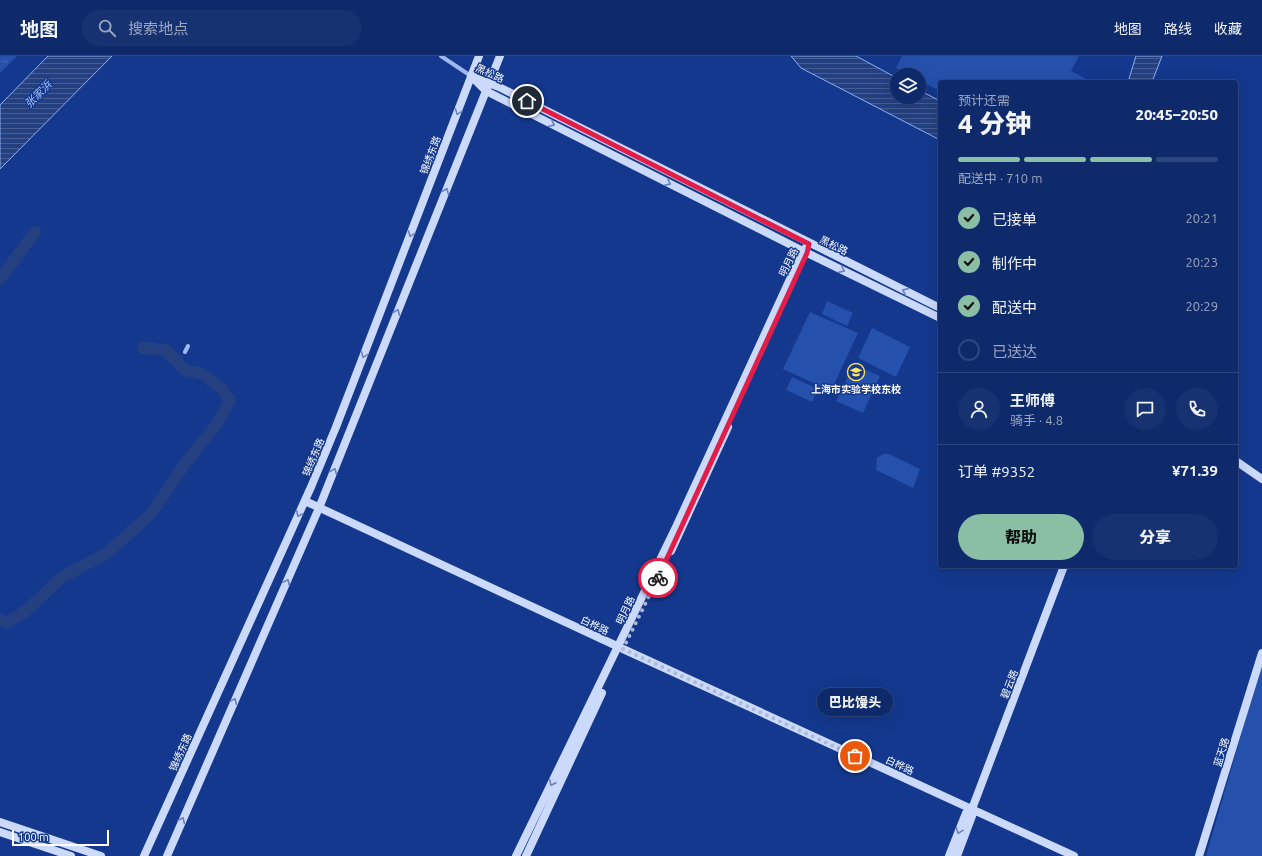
<!DOCTYPE html>
<html lang="zh">
<head>
<meta charset="utf-8">
<style>
  body { margin:0; font-family:Ubuntu,"Noto Sans SC",sans-serif; background:#173270; color:#f1f3f6; height:100vh; display:flex; flex-direction:column; font-size:15px; white-space:nowrap }
  * { box-sizing:border-box; margin:0 }
  p { font-size:13px; color:#9ba7c1 }
  .icon { flex:none; width:22px; height:22px; fill:none; stroke:currentColor; stroke-width:2; stroke-linecap:round; stroke-linejoin:round }
  .map { position:relative; flex:1; overflow:hidden }
  .drawer { position:absolute; left:938px; top:24px; width:300px; height:488px; display:flex; flex-direction:column; background:#0e2a6a; border-radius:4px; box-shadow:0 4px 16px #0002,0 0 0 1px #2e467e }
  .drawer>* { flex:none }
  .buttons { position:absolute; left:890px; top:12px; display:grid; gap:8px }
  .buttons a { display:grid; place-items:center; width:36px; height:36px; border-radius:50%; background:#0e2a6a; box-shadow:0 4px 16px #0002,0 0 0 1px #2e467e; font-size:20px }
  .scale { position:absolute; left:12px; bottom:10px; width:97px; box-sizing:border-box; padding-left:4px; border:2px solid #fff; border-top:0; font-size:11px; line-height:14px; white-space:nowrap; color:#fff; -webkit-text-stroke:3px #13388d; paint-order:stroke }
  .pin { position:absolute; display:grid; place-items:center; width:34px; height:34px; color:#fff; margin:-17px; border:2px solid #fff; border-radius:50%; box-shadow:0 1px 4px #0007 }
  .courier { position:absolute; display:grid; place-items:center; width:40px; height:40px; margin:-20px; border:3px solid #e11d48; border-radius:50%; background:#fff; color:#222; box-shadow:0 1px 5px #0007 }
  .bubble { position:absolute; height:28px; border-radius:14px; background:#0e2a6a; box-shadow:0 4px 16px #0002,0 0 0 1px #2e467e; font-size:13px; font-weight:800; line-height:28px; text-align:center }
  .headline em { font-style:normal; font-weight:800 }
  .headline div { display:flex; flex-direction:column-reverse }
  .headline { display:flex; align-items:center; justify-content:space-between; height:68px; padding:0 20px }
  h1 { font-size:26px; font-weight:800; line-height:30px }
  .bar { display:grid; grid-template-columns:repeat(4,1fr); gap:6px 4px; align-content:center; height:48px; padding:0 20px }
  .bar i { height:5px; border-radius:3px; background:#2e467e }
  .bar .active { background:#8abfa5 }
  .bar p { grid-column:span 4 }
  .line { display:flex; align-items:center; gap:10px; padding:0 20px; border-top:1px solid #2e467e }
  .line div { flex:1 }
  .round { display:grid; place-items:center; flex:none; width:42px; height:42px; border-radius:21px; background:#173270 }
  ol { padding:0 20px; list-style:none }
  li { display:flex; align-items:center; gap:12px; height:44px }
  li p { margin-inline-start:auto }
  li .icon { padding:4px; border-radius:50%; background:#8abfa5; color:#111; stroke-width:4 }
  li:last-child { color:#9ba7c1 }
  li i { width:22px; height:22px; border:2px solid #2e467e; border-radius:50% }
  .cta { display:flex; gap:8px; margin-top:auto; padding:8px 20px }
  .cta a { flex:1; height:46px; border-radius:24px; background:#8abfa5; color:#111; font-size:16px; font-weight:800; line-height:46px; text-align:center }
  .cta a+a { background:#173270; color:#f1f3f6 }
  header { display:flex; align-items:center; gap:24px; box-sizing:border-box; height:56px; padding:0 20px; background:#0e2a6a; border-bottom:1px solid #2e467e }
  header strong { font-size:19px }
  nav { display:flex; gap:22px; margin-inline-start:auto; font-size:14px }
  .search { width:280px; height:36px; background:#173270; display:flex; align-items:center; gap:10px; box-sizing:border-box; padding:0 14px; border-radius:22px; color:#9ba7c1; font-size:15px }
  .map>svg:first-child { display:block }
  .grass { fill:url(#grass-tufts) }
  .green { fill:#2550ac }
  .water { fill:url(#water-rules); stroke:#8eb0f4 }
  .lines { fill:none; stroke-linecap:round; stroke-linejoin:round }
  .river { stroke:#254080; stroke-width:12 }
  .street { stroke:#9db7f1; stroke-width:4 }
  .secondary { stroke:#cbd9fb; stroke-width:8 }
  .oneway { stroke:#6680be }
  .done { stroke:#acb9d7; stroke-width:4; stroke-dasharray:0 7.2 }
  .route { stroke:#e11d48; stroke-width:5 }
  .labels { text-anchor:middle; stroke-width:3; stroke-linejoin:round; paint-order:stroke }
  .street-label { font-size:10px; fill:#fff; stroke:#13388d }
  .poi-label { font-size:10px; font-weight:bold; fill:#fff; stroke:#13388d }
  .water-label { font-size:11px; font-style:italic; fill:#a8c2f8; stroke:#13388d }
</style>
</head>
<body>
<header>
<strong>地图</strong>
<div class="search"><svg class="icon" aria-label="search" viewBox="0 0 24 24"><circle cx="10" cy="10" r="6"/><path d="M15 15l6 6"/></svg>搜索地点</div>
<nav><a>地图</a><a>路线</a><a>收藏</a></nav>
</header>
<div class="map">
<svg width="1262" height="800" viewBox="0 0 1262 800">
  <defs>
    <pattern id="grass-tufts" width="24" height="20" patternUnits="userSpaceOnUse"><rect width="24" height="20" fill="#2550ac"/><path d="M3 7l-1-3M5 7V3M7 7l1-3M15 17l-1-3M17 17v-4M19 17l1-3" fill="none" stroke="#466ab8"/></pattern>
    <pattern id="water-rules" width="6" height="5" patternUnits="userSpaceOnUse"><rect width="6" height="5" fill="#254080"/><path d="M0 2.5h6" fill="none" stroke="#465d93"/></pattern>
  </defs>
  <rect width="100%" height="100%" fill="#13388d"/>
  <path class="grass" d="M0 0H17L0 17Z"/>
  <path class="green" d="M902 0H1079L1071 15 1092 26H940V35L919 24V19H910L896 12Z
    M827 245 853 257 847 270 822 258Z
    M810 256 858 277 831 335 783 313Z
    M872 272 910 291 896 321 858 302Z
    M854 309 880 320 863 357 836 345Z
    M792 321 818 333 812 346 786 334Z
    M883 398H889L920 413 913 432 876 414 877 402Z
    M1262 607V800H1206Z"/>
  <path class="water" d="M48 0H112L0 113V49Z
    M791 0H856L897 22V41H919V34L940 45V84L801 12Z
    M1136 0H1162L1152 26H1128Z"/>
  <g class="lines">
    <path class="river" d="M0 223 35 176
      M0 564 7 567 27 554 62 521 106 498 144 464 153 455 184 409 219 365 230 344 222 333 203 318 185 314 166 294 143 292"/>
    <path class="street" d="M441 0 471 20
      M185 296 188 290"/>
    <path class="secondary" d="M471 20 486 35 797 192 940 262
      M473 21 499 31 940 252
      M1236 405 1262 423
      M305 445 619 591
      M671 495 728 371
      M623 593 1074 800
      M0 766 101 800
      M0 776 71 800
      M144 800 311 431 336 371 479 0
      M167 800 319 452 500 0
      M516 800 676 471 803 195 809 188
      M526 800 602 637
      M949 800 966 757 972 753
      M957 800 972 760V753L1064 510
      M1199 800 1262 597"/>
  </g>
  <defs><path id="oneway-chevron" d="M-2-3.5L2.5 0L-2 3.5" fill="none" stroke-width="1.6" stroke-linecap="round" stroke-linejoin="round"/></defs>
  <g class="oneway">
    <use href="#oneway-chevron" transform="translate(458 56) rotate(111)"/>
    <use href="#oneway-chevron" transform="translate(552 68) rotate(27)"/>
    <use href="#oneway-chevron" transform="translate(668 127) rotate(27)"/>
    <use href="#oneway-chevron" transform="translate(446 135) rotate(-68)"/>
    <use href="#oneway-chevron" transform="translate(411 178) rotate(111)"/>
    <use href="#oneway-chevron" transform="translate(842 214) rotate(26)"/>
    <use href="#oneway-chevron" transform="translate(905 235) rotate(-154)"/>
    <use href="#oneway-chevron" transform="translate(397 256) rotate(-68)"/>
    <use href="#oneway-chevron" transform="translate(364 299) rotate(111)"/>
    <use href="#oneway-chevron" transform="translate(334 415) rotate(-68)"/>
    <use href="#oneway-chevron" transform="translate(299 458) rotate(114)"/>
    <use href="#oneway-chevron" transform="translate(287 526) rotate(-66)"/>
    <use href="#oneway-chevron" transform="translate(234 645) rotate(-66)"/>
    <use href="#oneway-chevron" transform="translate(552 727) rotate(116)"/>
    <use href="#oneway-chevron" transform="translate(182 764) rotate(-66)"/>
    <use href="#oneway-chevron" transform="translate(959 775) rotate(111)"/>
  </g>
  <g class="lines">
    <path class="done" d="M658 522 623 593 855 700"/>
    <path class="route" d="M527 45 809 188 807 197 658 522"/>
  </g>
  <defs>
    <g id="school-ring" transform="scale(0.9)"><circle r="9.5" fill="#13388d" stroke="#ffe65c" stroke-width="1.5"/><path d="M0-5L7-2L0 1L-7-2ZM-4 1L0 2.5L4 1V4Q0 6-4 4Z" fill="#ffe65c"/></g>
  </defs>
  <g fill-rule="evenodd">
    <use href="#school-ring" x="856" y="316"/>
  </g>
  <g class="labels">
    <g class="street-label">
      <text transform="translate(490 17) rotate(24)" y="4">黑松路</text>
      <text transform="translate(430 99) rotate(-69)" y="4">锦绣东路</text>
      <text transform="translate(834 189) rotate(26)" y="4">黑松路</text>
      <text transform="translate(788 206) rotate(-64)" y="4">明月路</text>
      <text transform="translate(313 401) rotate(-67)" y="4">锦绣东路</text>
      <text transform="translate(625 554) rotate(-65)" y="4">明月路</text>
      <text transform="translate(595 569) rotate(25)" y="4">白桦路</text>
      <text transform="translate(1009 628) rotate(-69)" y="4">碧云路</text>
      <text transform="translate(180 696) rotate(-66)" y="4">锦绣东路</text>
      <text transform="translate(1221 696) rotate(-73)" y="4">蓝天路</text>
      <text transform="translate(900 709) rotate(25)" y="4">白桦路</text>
    </g>
    <g class="poi-label">
      <text x="856" y="337">上海市实验学校东校</text>
    </g>
    <g class="water-label">
      <text transform="translate(38 38) rotate(-45)" y="4">张家浜</text>
    </g>
  </g>
</svg>
<div class="buttons">
<a><svg class="icon" aria-label="layers" viewBox="0 0 24 24"><path d="M12 4l9 5-9 5-9-5zM3 14l9 5 9-5"/></svg></a>
</div>
<div class="scale">100 m</div>
<div class="pin" style="left:855px;top:700px;background:#ea580c"><svg class="icon" aria-label="bag" viewBox="0 0 24 24"><path d="M5 8h14l-1 12H6zM9 8a3 3 0 0 1 6 0"/></svg></div>
<div class="pin" style="left:527px;top:45px;background:#1f2937"><svg class="icon" aria-label="home" viewBox="0 0 24 24"><path d="M3 11l9-7 9 7M6 9v11h12V9"/></svg></div>
<div class="courier" style="left:658px;top:522px"><svg class="icon" aria-label="bike" viewBox="0 0 24 24"><circle cx="6" cy="16" r="4"/><circle cx="18" cy="16" r="4"/><path d="M6 16l4-8h5l3 8M10 8l3 8H6M13 5h3"/></svg></div>
<div class="bubble" style="left:817px;top:632px;width:76px">巴比馒头</div>
<section class="drawer">
<div class="headline"><div><h1>4 分钟</h1><p>预计还需</p></div><em>20:45–20:50</em></div>
<div class="bar"><i class="active"></i><i class="active"></i><i class="active"></i><i></i><p>配送中 · 710 m</p></div>
<ol>
<li><svg class="icon" aria-label="check" viewBox="0 0 24 24"><path d="M5 12l5 5 9-10"/></svg>已接单<p>20:21</p></li>
<li><svg class="icon" aria-label="check" viewBox="0 0 24 24"><path d="M5 12l5 5 9-10"/></svg>制作中<p>20:23</p></li>
<li><svg class="icon" aria-label="check" viewBox="0 0 24 24"><path d="M5 12l5 5 9-10"/></svg>配送中<p>20:29</p></li>
<li><i></i>已送达</li>
</ol>
<div class="line" style="height:72px"><a class="round"><svg class="icon" aria-label="person" viewBox="0 0 24 24"><circle cx="12" cy="8" r="4"/><path d="M4 21q1-7 8-7t8 7"/></svg></a><div><b>王师傅</b><p>骑手 · 4.8</p></div><a class="round"><svg class="icon" aria-label="chat" viewBox="0 0 24 24"><path d="M4 5h16v11H9l-5 4z"/></svg></a><a class="round"><svg class="icon" aria-label="phone" viewBox="0 0 24 24"><path d="M5 4h4l2 5-3 2q2 4 5 5l2-3 5 2v4C11 20 4 13 5 4z"/></svg></a></div>
<div class="line" style="height:52px"><div>订单 #9352</div><b>¥71.39</b></div>
<div class="cta"><a>帮助</a><a>分享</a></div>
</section>
</div>
</body>
</html>
